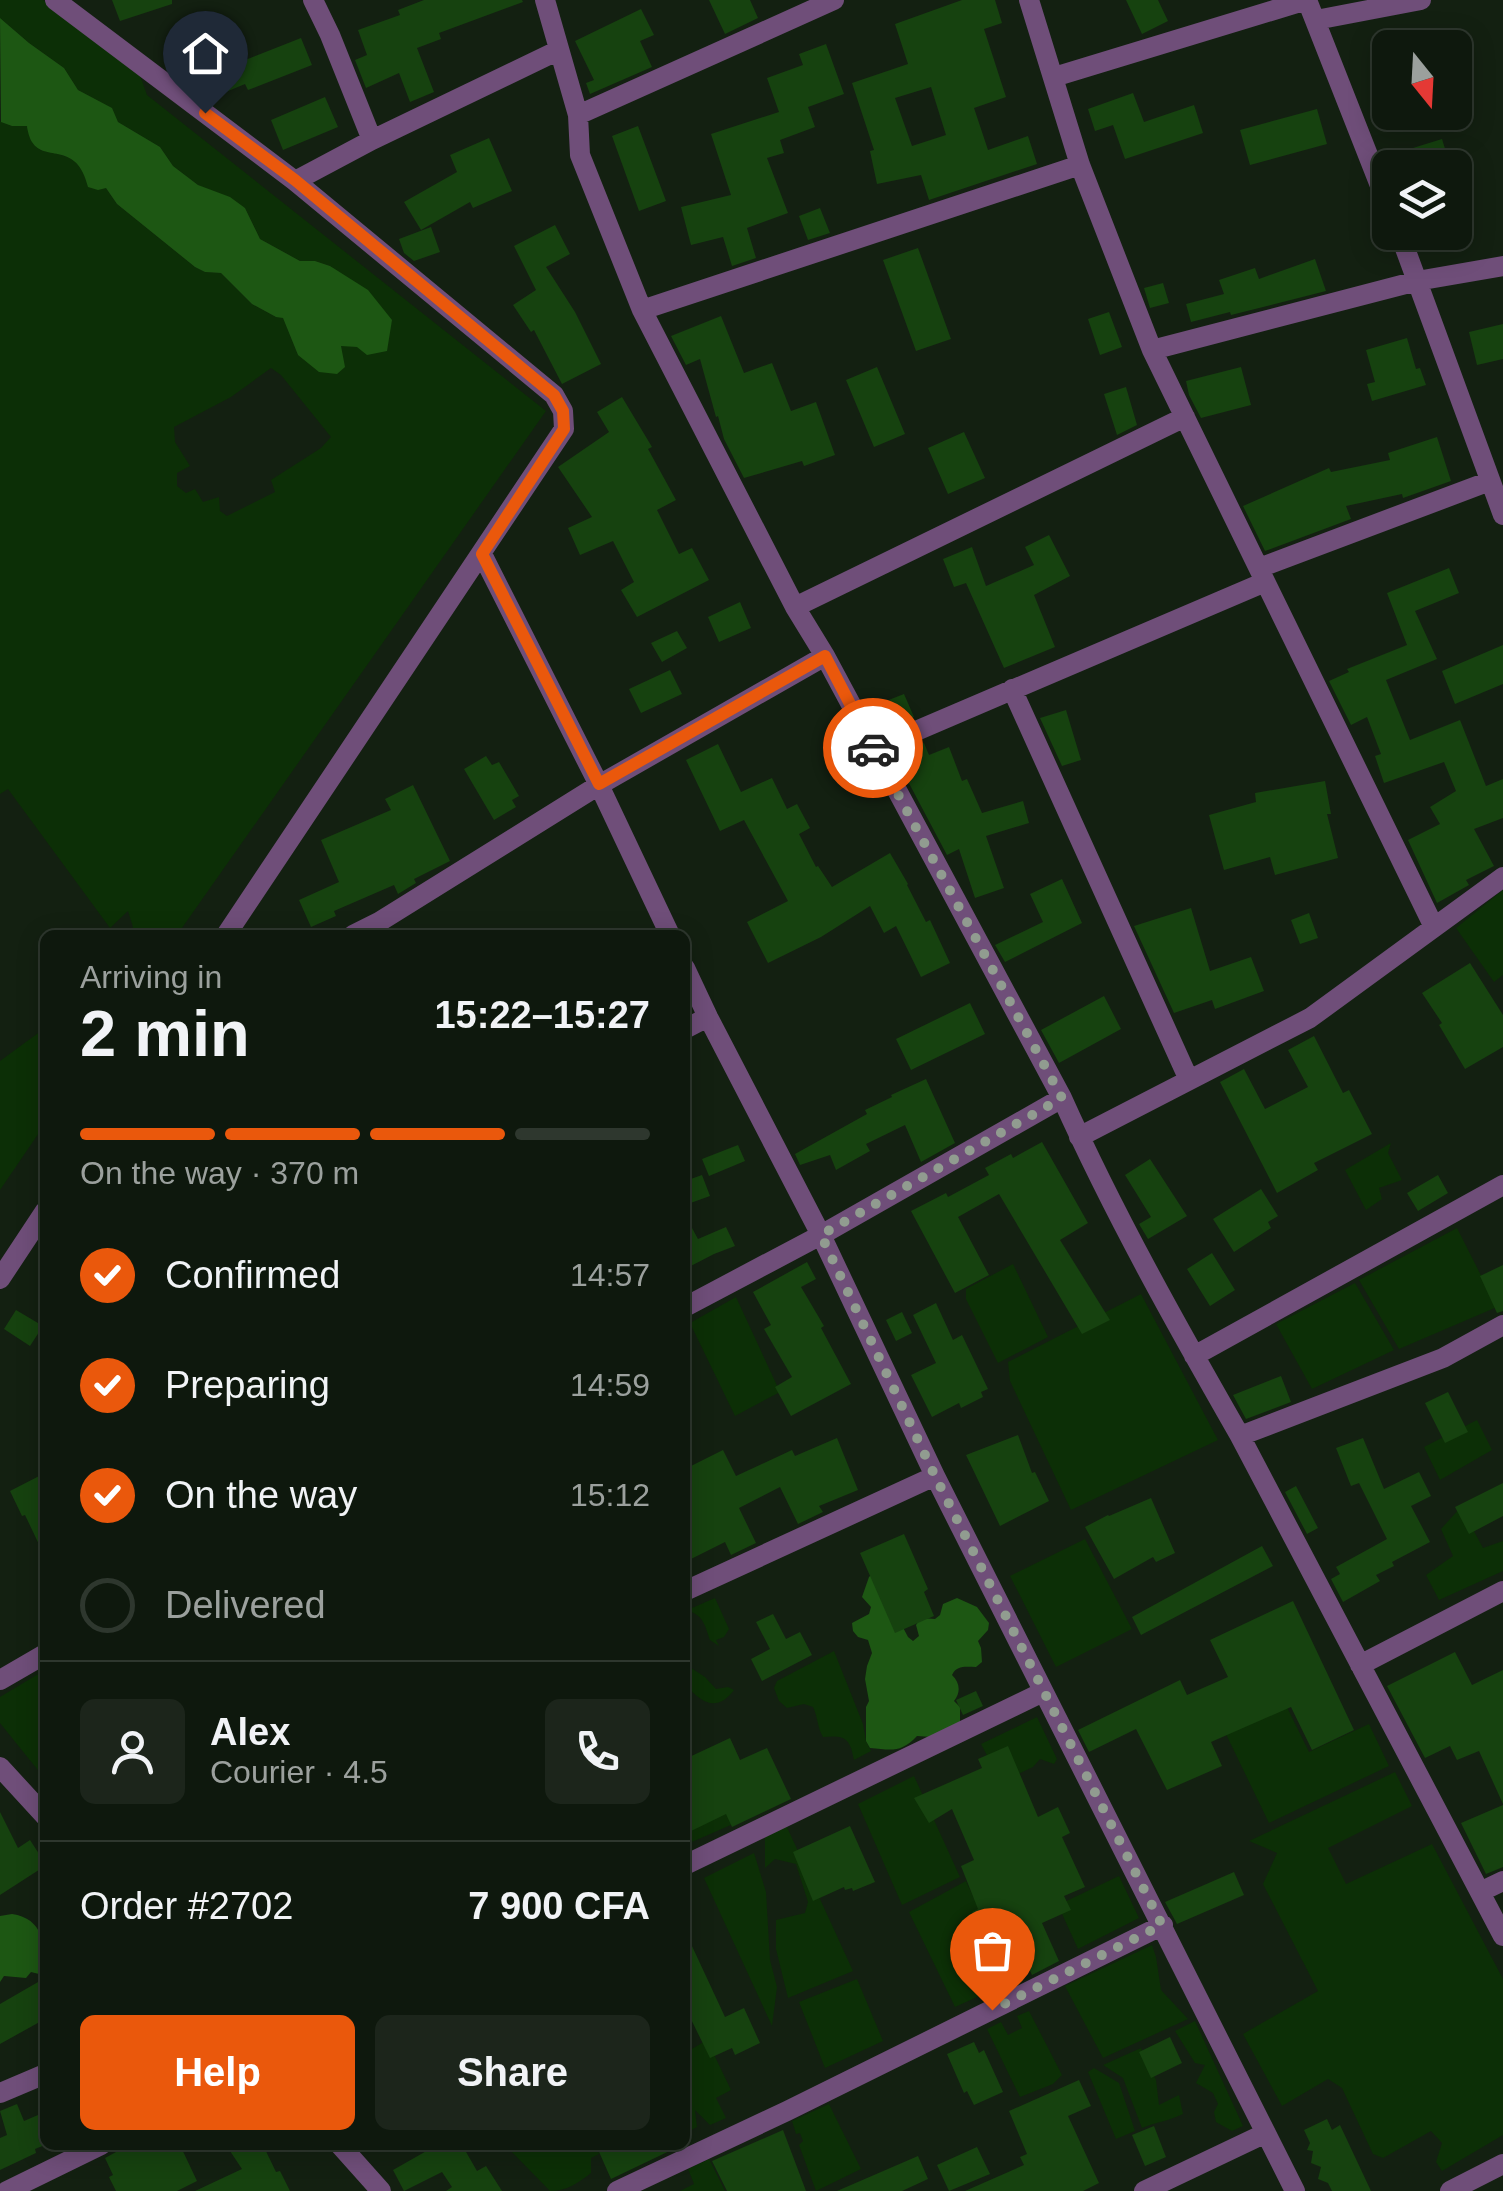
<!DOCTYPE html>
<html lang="en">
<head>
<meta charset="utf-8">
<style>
  body { margin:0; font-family:Arial,sans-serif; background:#1c251b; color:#f1f3f6; height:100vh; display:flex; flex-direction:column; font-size:38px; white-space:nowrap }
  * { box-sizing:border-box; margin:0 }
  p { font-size:32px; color:#9ba09d }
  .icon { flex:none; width:55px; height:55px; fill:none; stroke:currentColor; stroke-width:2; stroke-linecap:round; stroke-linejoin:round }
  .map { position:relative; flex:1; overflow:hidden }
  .details { position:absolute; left:40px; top:930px; width:650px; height:1220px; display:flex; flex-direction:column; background:#0e180d; border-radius:15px; box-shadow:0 5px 25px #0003,0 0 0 2px #2e372e }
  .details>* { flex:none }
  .needle { width:65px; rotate:162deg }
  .buttons { position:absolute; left:1372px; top:30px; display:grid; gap:20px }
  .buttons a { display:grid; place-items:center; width:100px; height:100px; border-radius:15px; background:#0e180d; box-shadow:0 5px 25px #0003,0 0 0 2px #2e372e; font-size:50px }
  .pin { position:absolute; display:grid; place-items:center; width:85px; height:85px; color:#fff; margin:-102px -42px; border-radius:50% 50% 50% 0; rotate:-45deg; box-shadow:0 0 10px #0007 }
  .pin .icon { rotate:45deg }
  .courier { position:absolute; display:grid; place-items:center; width:100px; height:100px; margin:-50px; border:8px solid #ea580c; border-radius:50%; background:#fff; color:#222; box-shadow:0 2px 12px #0007 }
  .overview em { font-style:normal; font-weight:700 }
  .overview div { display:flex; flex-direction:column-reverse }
  .overview { display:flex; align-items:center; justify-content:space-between; height:170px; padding:0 40px }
  h1 { font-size:65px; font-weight:700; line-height:75px }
  .bar { display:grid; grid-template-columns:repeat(4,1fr); gap:15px 10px; align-content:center; height:120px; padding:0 40px }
  .bar i { height:12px; border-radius:8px; background:#2e372e }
  .bar .selected { background:#ea580c }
  .bar p { grid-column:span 4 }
  .line { display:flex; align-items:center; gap:25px; padding:0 40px; border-top:2px solid #2e372e }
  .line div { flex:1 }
  .round { display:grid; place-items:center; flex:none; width:105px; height:105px; border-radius:15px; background:#1c251b }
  ol { padding:0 40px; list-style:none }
  li { display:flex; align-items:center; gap:30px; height:110px }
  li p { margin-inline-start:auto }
  li .icon { padding:10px; border-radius:50%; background:#ea580c; color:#fff; stroke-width:4 }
  li:last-child { color:#9ba09d }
  li i { width:55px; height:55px; border:5px solid #2e372e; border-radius:50% }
  .cta { display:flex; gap:20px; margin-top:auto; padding:20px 40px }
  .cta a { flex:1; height:115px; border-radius:15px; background:#ea580c; color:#fff; font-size:40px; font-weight:700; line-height:115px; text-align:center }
  .cta a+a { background:#1c251b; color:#f1f3f6 }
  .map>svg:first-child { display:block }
  .green { fill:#0c2f06; fill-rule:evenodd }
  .forest { fill:#1d5713 }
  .building { fill:#16420f; fill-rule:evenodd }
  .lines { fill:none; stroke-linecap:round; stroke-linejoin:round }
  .minor { stroke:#6f4e79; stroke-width:20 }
  .done { stroke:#919c90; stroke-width:10; stroke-dasharray:0 18 }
  .route { stroke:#ea580c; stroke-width:12 }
</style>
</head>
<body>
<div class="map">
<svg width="1503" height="2191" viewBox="0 0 1503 2191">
  <rect width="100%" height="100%" fill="#132011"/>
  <path class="green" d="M0 0H43L139 72 147 95 546 411 177 935H127L133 927 128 911 110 928 8 789 0 794V121L12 126H27L40 150 56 153 73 159 85 173 106 188 117 204 195 267 205 272 221 273 252 304 276 317H283L298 355 341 345 357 347 391 324 392 320 330 266 315 261H300L260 239 245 208 198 185 173 166 160 147 118 122 111 108 78 90 64 68 29 43 0 18ZM271 368 281 375 331 437 321 448 271 480 275 492 227 516 220 511 219 497 203 502 195 489 186 493 177 486V473L190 466 175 442 174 427 231 397Z
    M1503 890V975L1494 982 1456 928Z
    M45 1028V1124L0 1190V1061Z
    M1391 1143 1388 1153 1402 1180 1379 1188 1382 1199 1366 1210 1345 1170Z
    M1457 1228 1497 1307 1399 1349 1359 1280Z
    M1013 1264 1048 1337 998 1363 966 1299V1289Z
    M1355 1283 1394 1350 1312 1389 1276 1324Z
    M1141 1294 1218 1440 1071 1510 1010 1381 1008 1362Z
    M736 1297 780 1392 735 1416 690 1323Z
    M1477 1420 1492 1450 1440 1480 1424 1447Z
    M1461 1507 1483 1548 1503 1541V1571L1439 1600 1426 1575 1453 1556 1441 1529Z
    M1085 1539 1132 1629 1056 1667 1010 1576Z
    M715 1598 729 1629 724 1637 716 1640 719 1646 710 1640C706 1629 704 1616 691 1612L685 1615V1611Z
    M834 1651 863 1724 866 1741 871 1751 854 1760C850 1738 845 1735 823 1737 817 1727 818 1717 813 1707L804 1704 787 1708 779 1701 774 1688 777 1681Z
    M685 1664 705 1677 716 1689 728 1687 734 1690C717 1713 701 1703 685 1684Z
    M45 1670V1772L41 1774 0 1723V1697Z
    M1283 1699 1309 1752 1369 1724 1389 1766 1269 1823 1223 1728Z
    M1037 1717 1057 1759 1054 1764 1040 1759 1033 1767 1001 1782 981 1744Z
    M1395 1772 1412 1806 1328 1848 1346 1884 1432 1844 1503 1979V2135L1442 2171 1436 2162 1442 2143 1431 2131 1383 2158 1373 2154 1342 2088 1328 2079 1282 2106 1243 2034 1318 1991 1263 1884 1277 1853 1249 1841Z
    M914 1776 960 1877 902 1905 858 1804Z
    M723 1805 733 1824 685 1845V1820Z
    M786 1825 853 1971 788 1998 776 1949V1920L805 1913 808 1902 796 1864 775 1859 765 1868V1836Z
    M754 1853 766 1892 770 1960 777 1987 772 2026 704 1878Z
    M1119 1876 1139 1918 1078 1949 1058 1905Z
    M966 1881 1002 1958 996 1962 992 1952 980 1946 967 1952C968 1969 973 1974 990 1978L1004 1969 1010 1982 955 2007 909 1912Z
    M1152 1945 1156 1957 1161 1990 1188 2019 1103 2058 1065 1986Z
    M857 1979 883 2041 825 2068 799 2002Z
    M1029 2011 1062 2075 1053 2084 1020 2097 987 2029 1001 2022 1008 2035 1022 2028 1017 2016Z
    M1195 2021 1243 2126 1232 2131 1216 2122 1214 2112 1218 2104 1213 2093 1196 2083 1205 2065 1195 2063 1175 2031Z
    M707 2040 731 2090 716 2098 726 2118 710 2125 695 2110 697 2127 685 2133V2053Z
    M1141 2048 1156 2080 1159 2105 1179 2095 1183 2114C1169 2121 1156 2122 1142 2128L1123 2078 1103 2065Z
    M1094 2068 1119 2083 1135 2131 1116 2139 1088 2072Z
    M829 2104 861 2169 816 2191 799 2145 803 2141 800 2133 796 2134 792 2121Z
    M505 2145H596L599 2154 591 2158V2173C578 2183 567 2191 550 2191Z
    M709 2159 725 2191H680L694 2184 688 2169Z"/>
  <path class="forest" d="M0 18 29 43 64 68 78 90 112 108 118 122 160 147 173 166 198 185 230 197 245 208 260 239 300 261H315L330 266 368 290 392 320 387 351 367 355 357 347 341 346 345 367 337 374 319 372 298 355 283 318 276 317 252 304 221 273 205 272 195 267 117 204 106 188 98 190 88 187C77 140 45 163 32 142 30 140 27 129 27 126H12L1 122Z
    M874 1572 908 1637 913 1641 919 1636 916 1625 921 1618 935 1619 940 1615 943 1604 957 1598 977 1607 989 1623 988 1630 978 1641 981 1648 982 1662 976 1667C965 1667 957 1665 952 1675 960 1683 961 1692 954 1701L960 1707V1727L932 1737 917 1736C901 1753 892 1750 870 1748L866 1741V1707L869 1701 865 1679 867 1666 872 1653 868 1640 858 1637 853 1631 852 1623 869 1614 871 1607 862 1597 869 1577Z
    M12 1914C47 1919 45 1951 45 1979L39 1974 31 1972 26 1978 4 1976 0 1982V1916Z"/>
  <path class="building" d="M112 0H172V4L120 21Z
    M424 0H522L523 2 439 33 441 39 417 48 434 92 410 102 399 73 366 88 355 60 367 55 358 30 400 15 398 10Z
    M709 0H750L758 18 725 34Z
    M962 0H995L1002 23 984 29 1006 97 974 108 988 150 1028 136 1037 164 929 200 921 175 877 184 870 151 874 150 852 83 908 64 895 24ZM931 87 946 135 912 146 895 98Z
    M1126 0H1158L1168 21 1142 34Z
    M641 9 654 35 640 41 652 67 590 94 586 83 594 80 575 41Z
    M201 32 217 71 301 38 312 65 248 90 245 84 209 99 184 80 169 45Z
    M826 44 844 94 808 107 815 127 780 140 784 153 767 158 788 213 747 228 756 258 732 266 723 237 691 245 681 207 731 195 711 134 779 112 767 78 803 65 799 54Z
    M1133 93 1144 122 1194 105 1203 133 1125 159 1113 125 1095 131 1088 109Z
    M325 97 338 127 283 150 271 120Z
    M1317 109 1327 144 1250 165 1240 130Z
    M638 126 666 201 639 211 612 136Z
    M489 138 512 191 473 208 470 202 421 230 404 202 457 172 450 155Z
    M1442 139 1451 168H1405L1400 152Z
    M820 208 830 233 808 240 799 216Z
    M555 225 570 254 546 267 575 312 601 364 562 384 534 330 531 332 513 305 536 290 514 246Z
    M431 227 440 252 414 261 404 253 399 239Z
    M918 248 951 339 916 351 883 260Z
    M1315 259 1326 291 1231 315 1230 312 1191 322 1186 304 1224 294 1219 280 1255 268 1259 279Z
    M1163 283 1169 303 1150 308 1144 288Z
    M1109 312 1122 347 1100 355 1088 319Z
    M721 316 744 373 772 363 791 411 816 402 835 455 804 466 802 461 744 478 724 439 718 416 716 417 700 359 686 365 671 336Z
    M1503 324V359L1477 365 1469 332Z
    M1407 338 1416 369 1420 368 1426 385 1372 401 1367 384 1375 382 1366 350Z
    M877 367 905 434 874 447 846 380Z
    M1241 367 1251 405 1201 418 1189 395 1186 381Z
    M1126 387 1137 425 1117 435 1104 394Z
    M622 397 652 447 648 449 676 500 657 510 679 554 692 548 709 580 637 617 621 590 634 582 613 541 580 555 568 528 592 517 558 467 609 432 597 412Z
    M964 432 985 478 948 494 928 448Z
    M1437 437 1451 481 1403 498 1402 494 1346 506 1351 519 1265 551 1243 506 1329 468 1331 472 1390 460 1388 453Z
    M1049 535 1070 576 1034 595 1055 647 1004 668 966 583 954 587 943 559 972 547 986 586 1034 565 1025 547Z
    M1449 568 1459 593 1415 611 1437 659 1386 680 1410 740 1460 720 1486 786 1503 779V818L1474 829 1494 866 1466 880 1469 885 1437 903 1408 840 1440 824 1430 807 1456 791 1444 762 1384 783 1375 756 1381 754 1367 717 1351 725 1329 681 1349 672 1347 669 1407 645 1387 593Z
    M740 602 751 628 719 642 708 617Z
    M677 631 687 648 662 662 651 643Z
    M1503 645V684L1455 704 1442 671Z
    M670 670 682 694 641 713 629 689Z
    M904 694 914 717 881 731 868 708Z
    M1066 710 1081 760 1062 766 1040 718Z
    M924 743 929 755 949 747 962 781 967 779 982 813 1023 801 1029 823 986 836 1004 888 975 898 959 849 947 855 894 755Z
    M718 744 741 792 772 778 787 809 797 804 810 828 799 834 816 867 818 866 832 887 890 853 908 884 907 885 926 922 930 920 950 963 921 977 896 926 884 933 870 906 821 937 768 963 747 922 788 901 744 820 720 831 686 760Z
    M486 756 492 765 499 762 519 796 512 800 516 807 494 820 464 769Z
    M1325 781 1331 814H1327L1338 858 1275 875 1270 857 1224 870 1209 815 1256 802 1255 793Z
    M413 785 450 861 414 879 416 883 398 894 394 885 334 911 336 916 311 927 299 900 339 882 321 840 391 810 385 799Z
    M1062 879 1082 923 1005 962 995 945 1043 922 1030 894Z
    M1191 908 1210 971 1251 957 1264 991 1215 1009 1212 1000 1174 1013 1134 926Z
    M1309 913 1318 938 1300 944 1291 920Z
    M1470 963 1503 1015V1047L1465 1069 1439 1025 1442 1023 1422 993Z
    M1104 996 1121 1029 1059 1063 1041 1030Z
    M970 1003 985 1034 911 1070 896 1039Z
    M1314 1036 1343 1093 1349 1090 1372 1134 1314 1163 1318 1170 1277 1193 1220 1082 1244 1069 1265 1109 1308 1087 1288 1050Z
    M926 1079 955 1143 921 1162 905 1125 866 1144 870 1151 836 1170 830 1155 800 1165 795 1154 867 1114 865 1110 892 1097 891 1095Z
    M1042 1142 1088 1223 1060 1240 1110 1320 1082 1334 999 1194 958 1217 989 1275 955 1293 911 1211 946 1193 948 1197 989 1175 985 1168 1011 1154 1013 1158Z
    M738 1145 745 1161 709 1176 702 1159Z
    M1150 1159 1187 1216 1148 1239 1139 1224 1151 1217 1125 1175Z
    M702 1175 710 1196 685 1205V1181Z
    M1438 1175 1448 1193 1418 1211 1407 1193Z
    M1261 1189 1278 1216 1268 1222 1271 1228 1234 1252 1213 1219Z
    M685 1215 698 1239 726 1227 735 1246 714 1254 685 1269Z
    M1212 1253 1235 1290 1210 1306 1187 1269Z
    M807 1262 816 1279 801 1287 824 1326 821 1328 851 1384 791 1416 775 1387 792 1377 764 1329 771 1325 753 1292Z
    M1503 1265V1311L1497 1313 1480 1276Z
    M936 1303 953 1340 962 1335 988 1389 981 1392 983 1397 961 1408 959 1403 932 1417 911 1375 936 1363 913 1315Z
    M16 1310 43 1326 30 1346 4 1329Z
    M902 1312 912 1333 896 1341 886 1320Z
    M1281 1376 1291 1402 1246 1419 1233 1395Z
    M1448 1392 1468 1432 1445 1443 1425 1403Z
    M1018 1435 1032 1473 1035 1472 1049 1501 1000 1526 966 1455Z
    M837 1438 858 1490 819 1506 823 1512 798 1524 780 1487 739 1508 756 1543 731 1555 725 1542 685 1562V1469L723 1450 736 1476 792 1450 795 1456Z
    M1363 1438 1384 1489 1419 1472 1431 1496 1411 1506 1430 1542 1392 1562 1394 1566 1376 1575 1380 1581 1343 1602 1331 1579 1340 1574 1336 1567 1387 1539 1359 1483 1351 1486 1336 1448Z
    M45 1473V1557L25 1515 22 1516 10 1491Z
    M1503 1483V1516L1469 1534 1455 1507Z
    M1296 1486 1318 1528 1307 1534 1285 1492Z
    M1151 1498 1175 1553 1156 1562 1153 1557 1114 1579 1085 1527 1108 1515 1109 1516Z
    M904 1534 928 1589 924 1592 934 1616 895 1633 860 1553Z
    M1262 1546 1273 1566 1141 1635 1132 1617Z
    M1293 1601 1354 1730 1312 1750 1291 1707 1211 1742 1222 1766 1167 1790 1136 1729 1089 1752 1078 1730 1180 1680 1187 1695 1228 1677 1210 1640Z
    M773 1614 786 1639 800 1632 812 1655 762 1681 751 1659 770 1649 756 1622Z
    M1455 1652 1472 1685 1503 1670V1804L1479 1751 1457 1760 1450 1746 1425 1758 1387 1686Z
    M976 1691 983 1706 963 1715 956 1700Z
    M730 1738 740 1760 767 1748 791 1799 732 1827 726 1814 685 1834V1759Z
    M1008 1746 1038 1817 1058 1807 1070 1833 1062 1837 1085 1887 1064 1896 1071 1910 1042 1923 1059 1961 1032 1975 1014 1938 989 1950 972 1912 978 1909 961 1866 974 1860 952 1809 929 1823 914 1798 982 1768 978 1759Z
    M1503 1805V1867L1486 1874 1461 1823Z
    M0 1812 18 1848 30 1840 45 1863V1866L0 1895Z
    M850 1826 875 1882 853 1891 852 1888 845 1890 844 1887 813 1901 793 1852Z
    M1234 1872 1244 1895 1177 1924 1165 1902Z
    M685 1931 725 2017 744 2008 760 2043 735 2055 732 2048 710 2058 685 2007Z
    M45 1978V2019L0 2044V2004Z
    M1170 2037 1182 2063 1151 2078 1139 2052Z
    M974 2042 979 2053 984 2050 1003 2092 974 2105 967 2091 964 2093 947 2054Z
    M1079 2080 1091 2106 1068 2116 1099 2183 1083 2191H965L1024 2165 1020 2157 1027 2154 1009 2111Z
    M17 2104 24 2121 45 2112V2145L35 2149 36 2153 0 2170V2138L7 2135 0 2111Z
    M1327 2119 1332 2130 1340 2125 1371 2191H1332L1328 2183 1318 2179 1321 2167 1311 2163 1313 2151 1307 2150 1310 2143 1304 2130Z
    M1154 2126 1166 2157 1145 2166 1132 2135Z
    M783 2130 806 2191H727L712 2161Z
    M129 2145H180L197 2181 177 2191H116L109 2177 113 2175 105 2158Z
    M226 2145H263L276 2172 280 2171 290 2191H195L242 2169Z
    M437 2145H462L477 2171 486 2166 502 2191H446L452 2187 442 2172 404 2191 393 2170Z
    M596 2145H682L611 2179Z
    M977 2147 990 2174 949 2191 937 2165Z
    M918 2156 928 2179 902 2191H837Z"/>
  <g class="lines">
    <path class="minor" d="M55 0 295 181 554 395 563 411 564 429 226 935
      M313 0 330 35 372 140
      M545 0 578 115 580 155 642 310 795 607 825 656 1062 1098C1114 1214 1177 1326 1240 1436L1503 1936
      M1029 0 1080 165 1152 350 1434 927
      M1307 0 1390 211
      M1316 20 1421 0
      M1054 77 1307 0
      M578 115 834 0
      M295 181 372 140 559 50
      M1399 232 1503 515
      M642 310 1080 165
      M1152 350 1417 281 1503 266
      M482 554 599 785 670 935
      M1259 568 1490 481
      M795 607 1185 417
      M1012 689 1189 1080
      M874 749 1265 582
      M353 935 379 922 599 785 825 656
      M685 968 708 1017 821 1235 935 1476 1295 2191
      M685 1029 708 1017
      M1079 1137 1310 1018 1503 877
      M0 1279 45 1211
      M685 1307 821 1235 1062 1098
      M1194 1356 1503 1185
      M1240 1436 1443 1358 1503 1325
      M685 1591 935 1476
      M1360 1665 1503 1591
      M0 1680 45 1654
      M0 1767 45 1816
      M685 1865 1043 1692
      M1480 1892 1503 1881
      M0 2093 45 2074
      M340 2145 381 2191
      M7 2191 101 2145
      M617 2191 787 2111 1163 1925
      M1144 2191 1266 2133
      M1450 2191 1503 2164"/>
  </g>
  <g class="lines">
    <path class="done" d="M873 748 1062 1098 821 1235 935 1476 1162 1925 992 2010"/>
    <path class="route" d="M205 113 295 180 554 395 563 411 564 429 482 554 599 784 825 656 873 748"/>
  </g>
</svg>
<div class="buttons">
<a><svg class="needle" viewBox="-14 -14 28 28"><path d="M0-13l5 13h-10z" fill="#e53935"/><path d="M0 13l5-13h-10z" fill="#9ba09d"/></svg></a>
<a><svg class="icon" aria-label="layers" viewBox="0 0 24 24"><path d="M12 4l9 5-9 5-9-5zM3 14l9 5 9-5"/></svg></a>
</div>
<div class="pin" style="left:992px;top:2010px;background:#ea580c"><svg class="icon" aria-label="bag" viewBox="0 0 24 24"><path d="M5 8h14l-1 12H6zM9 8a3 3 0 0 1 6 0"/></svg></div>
<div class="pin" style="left:205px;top:113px;background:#1f2937"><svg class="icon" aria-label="home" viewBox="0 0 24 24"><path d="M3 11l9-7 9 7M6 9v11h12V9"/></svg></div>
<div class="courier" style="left:873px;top:748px"><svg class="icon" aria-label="car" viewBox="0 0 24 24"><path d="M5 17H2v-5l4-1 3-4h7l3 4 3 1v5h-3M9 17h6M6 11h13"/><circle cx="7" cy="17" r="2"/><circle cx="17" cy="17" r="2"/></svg></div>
<section class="details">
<div class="overview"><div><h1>2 min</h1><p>Arriving in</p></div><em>15:22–15:27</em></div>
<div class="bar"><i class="selected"></i><i class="selected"></i><i class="selected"></i><i></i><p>On the way · 370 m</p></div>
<ol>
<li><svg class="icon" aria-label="check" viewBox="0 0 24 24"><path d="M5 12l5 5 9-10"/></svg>Confirmed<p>14:57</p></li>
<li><svg class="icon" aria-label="check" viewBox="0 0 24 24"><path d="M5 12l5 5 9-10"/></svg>Preparing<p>14:59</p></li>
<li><svg class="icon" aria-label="check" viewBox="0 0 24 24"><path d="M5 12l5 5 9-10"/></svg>On the way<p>15:12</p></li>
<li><i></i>Delivered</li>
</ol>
<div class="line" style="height:180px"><a class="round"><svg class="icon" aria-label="person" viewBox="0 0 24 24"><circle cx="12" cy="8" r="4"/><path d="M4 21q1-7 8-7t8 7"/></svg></a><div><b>Alex</b><p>Courier · 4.5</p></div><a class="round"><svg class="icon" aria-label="phone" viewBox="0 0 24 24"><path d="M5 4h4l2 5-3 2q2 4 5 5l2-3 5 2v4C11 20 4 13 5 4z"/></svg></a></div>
<div class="line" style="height:130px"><div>Order #2702</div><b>7 900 CFA</b></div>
<div class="cta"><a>Help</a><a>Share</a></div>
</section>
</div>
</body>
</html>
